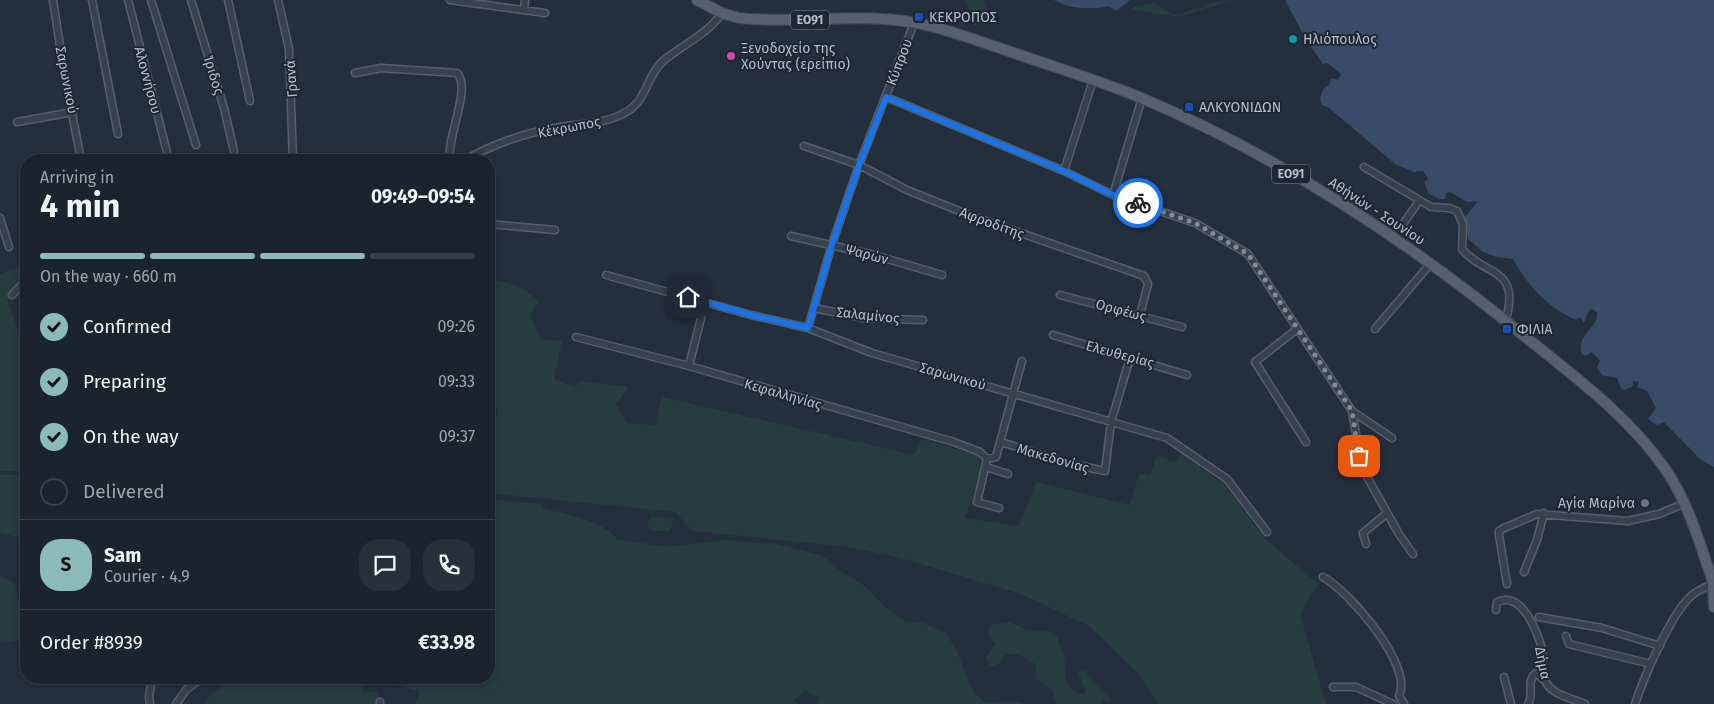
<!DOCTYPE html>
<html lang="en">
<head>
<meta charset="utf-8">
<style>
  body { margin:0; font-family:"Fira Sans",sans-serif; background:#282f3a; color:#f1f3f6; height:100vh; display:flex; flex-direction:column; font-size:19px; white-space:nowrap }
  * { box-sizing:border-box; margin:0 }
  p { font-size:16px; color:#a0a4aa }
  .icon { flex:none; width:28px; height:28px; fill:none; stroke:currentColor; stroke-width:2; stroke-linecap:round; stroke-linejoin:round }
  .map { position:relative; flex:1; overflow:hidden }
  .side { position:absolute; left:20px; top:154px; width:475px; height:530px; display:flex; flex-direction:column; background:#1b232e; border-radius:20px; box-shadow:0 2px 12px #0003,0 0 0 1px #39404a }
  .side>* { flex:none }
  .pin { position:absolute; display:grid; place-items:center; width:42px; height:42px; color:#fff; margin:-21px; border-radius:10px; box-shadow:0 2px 8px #0006 }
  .courier { position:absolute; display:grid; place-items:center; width:50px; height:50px; margin:-25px; border:4px solid #1a73e8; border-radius:50%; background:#fff; color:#222; box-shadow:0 1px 6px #0007 }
  .head em { font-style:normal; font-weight:700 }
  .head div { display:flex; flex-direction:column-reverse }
  .head { display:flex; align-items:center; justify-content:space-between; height:85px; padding:0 20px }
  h1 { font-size:32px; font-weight:700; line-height:38px }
  .bar { display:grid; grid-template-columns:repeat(4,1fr); gap:8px 5px; align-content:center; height:60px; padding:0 20px }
  .bar i { height:6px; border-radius:4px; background:#39404a }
  .bar .selected { background:#8bbbb9 }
  .bar p { grid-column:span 4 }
  .line { display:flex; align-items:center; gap:12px; padding:0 20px; border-top:1px solid #39404a }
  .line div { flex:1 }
  .round { display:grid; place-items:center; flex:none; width:52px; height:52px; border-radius:20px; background:#282f3a }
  ol { padding:0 20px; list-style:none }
  li { display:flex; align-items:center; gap:15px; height:55px }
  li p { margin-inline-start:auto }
  li .icon { padding:5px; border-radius:50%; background:#8bbbb9; color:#111; stroke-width:4 }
  li:last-child { color:#a0a4aa }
  li i { width:28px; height:28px; border:2px solid #39404a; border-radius:50% }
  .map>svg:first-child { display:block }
  .green { fill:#263c3f }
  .water { fill:#394c67 }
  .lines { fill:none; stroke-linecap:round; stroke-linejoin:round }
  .minor-casing { stroke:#565f6c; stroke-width:9 }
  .primary-casing { stroke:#414a57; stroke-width:12 }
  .minor { stroke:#38414e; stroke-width:6 }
  .primary { stroke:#56606e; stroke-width:10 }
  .done { stroke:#828b98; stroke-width:5; stroke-dasharray:0 9 }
  .route { stroke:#1a73e8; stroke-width:6 }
  .transit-dot { fill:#1a4fb4; stroke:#1d2633; stroke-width:2 }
  .culture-dot { fill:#0f9aa8; stroke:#1d2633; stroke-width:2 }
  .hotel-dot { fill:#d1479c; stroke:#1d2633; stroke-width:2 }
  .worship-dot { fill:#6b7280; stroke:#1d2633; stroke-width:2 }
  .labels { text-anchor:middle; stroke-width:4; stroke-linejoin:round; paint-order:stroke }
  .shield { fill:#1d2633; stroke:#878f9c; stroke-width:1 }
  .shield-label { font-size:12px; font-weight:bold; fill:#b4bcc9 }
  .poi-label { font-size:14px; fill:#b4bcc9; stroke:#1d2633; text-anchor:start }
  .street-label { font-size:14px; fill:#b4bcc9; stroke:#1d2633 }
</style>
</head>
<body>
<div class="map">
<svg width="1714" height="704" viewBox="0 0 1714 704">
  <rect width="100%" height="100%" fill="#242f3e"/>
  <path class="green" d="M966 0H983L990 21 974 26Z
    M1233 0 1179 17 1132 10 1133 7 1155 3C1171 14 1174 19 1194 8L1200 9 1205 4Z
    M26 264V275L7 299 21 339 26 337V471H0V274Z
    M489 279C509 282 523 287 539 301L530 316 541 339 562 341 554 379 575 388 580 381 629 387 616 404 627 423 655 425 662 397 914 455 921 439 977 455 982 467 965 518 1019 526 1036 482 1130 505 1139 474 1150 476 1157 456 1174 462 1182 453 1227 487 1265 539 1318 584 1300 614 1326 704H1158L1137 672 1089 626 1021 594 901 558 849 547 693 531 675 512 489 493V423L498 416 496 406 489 402Z
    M0 475H26V540L0 532Z
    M489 499 540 504 545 509C566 514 604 521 617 539L667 547 723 540 777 544 823 556 839 570 866 587 884 606 905 621 923 623 946 633 956 650 974 693 984 702C997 704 1012 697 1024 704H817L820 697 805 691 794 701 798 704H415L420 692 387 682 363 681 362 691 379 693 377 704H206L210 694 217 691 230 678H489Z
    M652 516 674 518 670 531H653L648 526V520Z
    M0 575 15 584 22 616 19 640 0 643Z
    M1009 622 1028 630 1050 631 1052 635 1058 637C1057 644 1061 645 1063 651 1066 660 1064 675 1067 683 1069 686 1072 689 1074 692L1083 694 1086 691 1078 673 1083 670 1109 696 1111 701H1102L1101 704H1056L1052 690 1035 678 1036 666C1032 659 1014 652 1006 654L1000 663 990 667 986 657 996 644 989 637 988 628 992 624Z"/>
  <path class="water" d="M1054 0H1130L1116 11 1109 6C1091 10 1070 9 1054 0Z
    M1285 0H1714V467L1700 459 1664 422 1657 425 1648 419 1656 408 1647 391 1637 387 1639 382 1633 381V386L1625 390 1621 388 1617 378 1602 375 1597 368 1600 360 1591 352 1586 356 1582 354C1575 335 1600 327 1597 312L1592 309 1589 310 1584 323 1580 317 1576 320C1547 307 1528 286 1513 259L1497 257 1483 252 1468 239 1465 217 1478 201 1467 202 1450 192 1446 193 1445 199H1440L1429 194 1424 182 1428 179 1423 171 1414 172 1395 164 1328 107 1322 105C1318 97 1322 88 1330 84L1331 78 1338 80 1341 74 1327 63 1323 64 1306 40Z"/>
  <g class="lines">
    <g class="minor-casing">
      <path id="minor" d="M53 0 64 72 81 160
        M92 0 118 134
        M128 0 169 160
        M151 0 196 145
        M191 0 224 108 234 151
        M228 0 250 101
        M278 0 289 49 293 160
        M450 0 545 13
        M524 10 525 0
        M355 73 381 68 457 73C472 88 446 138 450 160
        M886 97 1064 171 1113 195 1195 223 1248 254 1352 411 1362 468 1399 534 1413 554
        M17 122 73 112
        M804 146 859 165 907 190 969 215 1144 276 1148 284 1140 315
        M465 160C493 144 522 134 554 128 579 123 606 125 628 111 646 100 648 74 663 61 682 45 708 34 722 13
        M1364 167 1431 207 1449 208 1457 211 1463 224 1462 249C1483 276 1521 266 1506 319
        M1064 171 1093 80
        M1113 195 1142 98
        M0 218 9 247
        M489 224 555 230
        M1401 227 1419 201
        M791 236 874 255 942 275
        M606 275 751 315 808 328 872 353 1167 438 1227 479 1267 532
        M12 295 26 280
        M1060 295 1182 327
        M814 308 864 318 923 320
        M808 328 832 244 859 165 914 23
        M1297 329 1255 362 1306 442
        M1375 329 1431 263
        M1053 335 1187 375
        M576 337 689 366 954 442 980 452 987 459
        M689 366 705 302
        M1352 411 1392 438
        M1001 442 1071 464 1105 471 1111 422 1130 358
        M987 459 996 457 1022 361
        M987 459 977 502 999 508
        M986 467 1008 474
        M1366 544 1363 533 1386 514
        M1524 572 1537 540 1544 513
        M1323 577C1349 591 1414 666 1399 696L1404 704
        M1507 584 1499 535V531L1502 529 1537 514 1628 521 1659 514 1685 503
        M1496 610 1497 602C1520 591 1534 625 1540 642 1545 655 1540 673 1547 684 1554 695 1573 699 1585 704
        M1539 617 1602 628 1660 646
        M1566 636 1569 644 1651 664
        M1504 677 1511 704
        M1333 687H1356L1393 704
        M150 704 149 697 152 678
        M176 704 186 690 202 678
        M380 704V702
        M1528 704C1535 694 1525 682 1536 673L1544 680
        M1635 704C1644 677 1670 616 1690 597 1696 591 1705 587 1713 584"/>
    </g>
    <g class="primary-casing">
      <path id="primary" d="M697 0 722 13 739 18C802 25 868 10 930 26 962 34 995 47 1026 57 1064 70 1102 82 1139 97 1280 156 1410 242 1528 339 1577 378 1630 418 1666 470 1690 506 1700 545 1714 585
        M1713 584 1714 607"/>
    </g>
    <use href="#minor" class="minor"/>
    <use href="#primary" class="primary"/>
  </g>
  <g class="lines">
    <path class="done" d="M1138 203 1195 223 1248 254 1352 411 1359 456"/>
    <path class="route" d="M688 297 751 315 808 328 832 244 859 165 886 97 1064 171 1113 195 1138 203"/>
  </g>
  <g class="transit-dot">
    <rect x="914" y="12" width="10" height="10" rx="2.5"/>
    <rect x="1184" y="102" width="10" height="10" rx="2.5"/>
    <rect x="1502" y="324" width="10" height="10" rx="2.5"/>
  </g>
  <circle class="culture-dot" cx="1293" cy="39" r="5"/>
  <circle class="hotel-dot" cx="731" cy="56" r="5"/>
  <circle class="worship-dot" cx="1645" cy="503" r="5"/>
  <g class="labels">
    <g class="shield">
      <rect x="791" y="10.5" width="38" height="19" rx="4"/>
      <rect x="1272" y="164.5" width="38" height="19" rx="4"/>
    </g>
    <g class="shield-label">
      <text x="810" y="24">ΕΟ91</text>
      <text x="1291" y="178">ΕΟ91</text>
    </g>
    <g class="poi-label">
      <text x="929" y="22">ΚΕΚΡΟΠΟΣ</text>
      <text x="1303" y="44">Ηλιόπουλος</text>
      <text x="741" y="53">Ξενοδοχείο της<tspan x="741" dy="16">Χούντας (ερείπιο)</tspan></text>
      <text x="1199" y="112">ΑΛΚΥΟΝΙΔΩΝ</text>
      <text x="1517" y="334">ΦΙΛΙΑ</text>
      <text x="1635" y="508" text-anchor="end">Αγία Μαρίνα</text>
    </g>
    <g class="street-label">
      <text transform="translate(899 62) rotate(-69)" y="5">Κύπρου</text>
      <text transform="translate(214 75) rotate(73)" y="5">Ίριδος</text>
      <text transform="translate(291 79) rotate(-94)" y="5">Γρανά</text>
      <text transform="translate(67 80) rotate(79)" y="5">Σαρωνικού</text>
      <text transform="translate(148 80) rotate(75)" y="5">Αλοννήσου</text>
      <text transform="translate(569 127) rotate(-11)" y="5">Κέκρωπος</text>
      <text transform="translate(1377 211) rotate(33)" y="5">Αθήνών - Σουνίου</text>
      <text transform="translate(992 223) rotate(20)" y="5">Αφροδίτης</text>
      <text transform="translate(867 254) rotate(15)" y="5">Ψαρών</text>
      <text transform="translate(1121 310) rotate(15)" y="5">Ορφέως</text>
      <text transform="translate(868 315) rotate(6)" y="5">Σαλαμίνος</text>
      <text transform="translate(1120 354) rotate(15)" y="5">Ελευθερίας</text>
      <text transform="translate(953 376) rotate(16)" y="5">Σαρωνικού</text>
      <text transform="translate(783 394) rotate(16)" y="5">Κεφαλληνίας</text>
      <text transform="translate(1053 458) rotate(16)" y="5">Μακεδονίας</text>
      <text transform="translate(1543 663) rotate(79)" y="5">Δήμα</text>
    </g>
  </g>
</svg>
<div class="pin" style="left:1359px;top:456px;background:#ea580c"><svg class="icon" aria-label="bag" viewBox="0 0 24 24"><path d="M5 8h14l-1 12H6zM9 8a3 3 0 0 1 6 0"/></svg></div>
<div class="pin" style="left:688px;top:297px;background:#1f2937"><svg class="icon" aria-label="home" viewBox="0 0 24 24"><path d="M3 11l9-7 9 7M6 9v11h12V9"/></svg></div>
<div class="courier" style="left:1138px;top:203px"><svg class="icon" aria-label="bike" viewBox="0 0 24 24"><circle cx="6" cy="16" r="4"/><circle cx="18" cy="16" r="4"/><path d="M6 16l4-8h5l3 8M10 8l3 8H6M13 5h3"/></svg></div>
<section class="side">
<div class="head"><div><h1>4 min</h1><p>Arriving in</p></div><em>09:49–09:54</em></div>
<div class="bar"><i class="selected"></i><i class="selected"></i><i class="selected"></i><i></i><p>On the way · 660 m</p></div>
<ol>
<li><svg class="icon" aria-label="check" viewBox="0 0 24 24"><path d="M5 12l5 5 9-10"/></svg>Confirmed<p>09:26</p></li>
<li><svg class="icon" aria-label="check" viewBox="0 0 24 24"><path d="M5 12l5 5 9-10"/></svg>Preparing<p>09:33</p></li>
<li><svg class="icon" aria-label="check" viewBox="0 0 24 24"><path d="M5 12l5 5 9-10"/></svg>On the way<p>09:37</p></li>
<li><i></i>Delivered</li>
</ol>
<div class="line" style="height:90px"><b class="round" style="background:#8bbbb9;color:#111">S</b><div><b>Sam</b><p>Courier · 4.9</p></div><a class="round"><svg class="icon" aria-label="chat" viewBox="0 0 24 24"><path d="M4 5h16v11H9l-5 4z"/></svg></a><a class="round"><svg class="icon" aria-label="phone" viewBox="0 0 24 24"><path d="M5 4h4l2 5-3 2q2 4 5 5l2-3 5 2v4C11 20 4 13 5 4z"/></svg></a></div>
<div class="line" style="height:65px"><div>Order #8939</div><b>€33.98</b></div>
</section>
</div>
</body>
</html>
